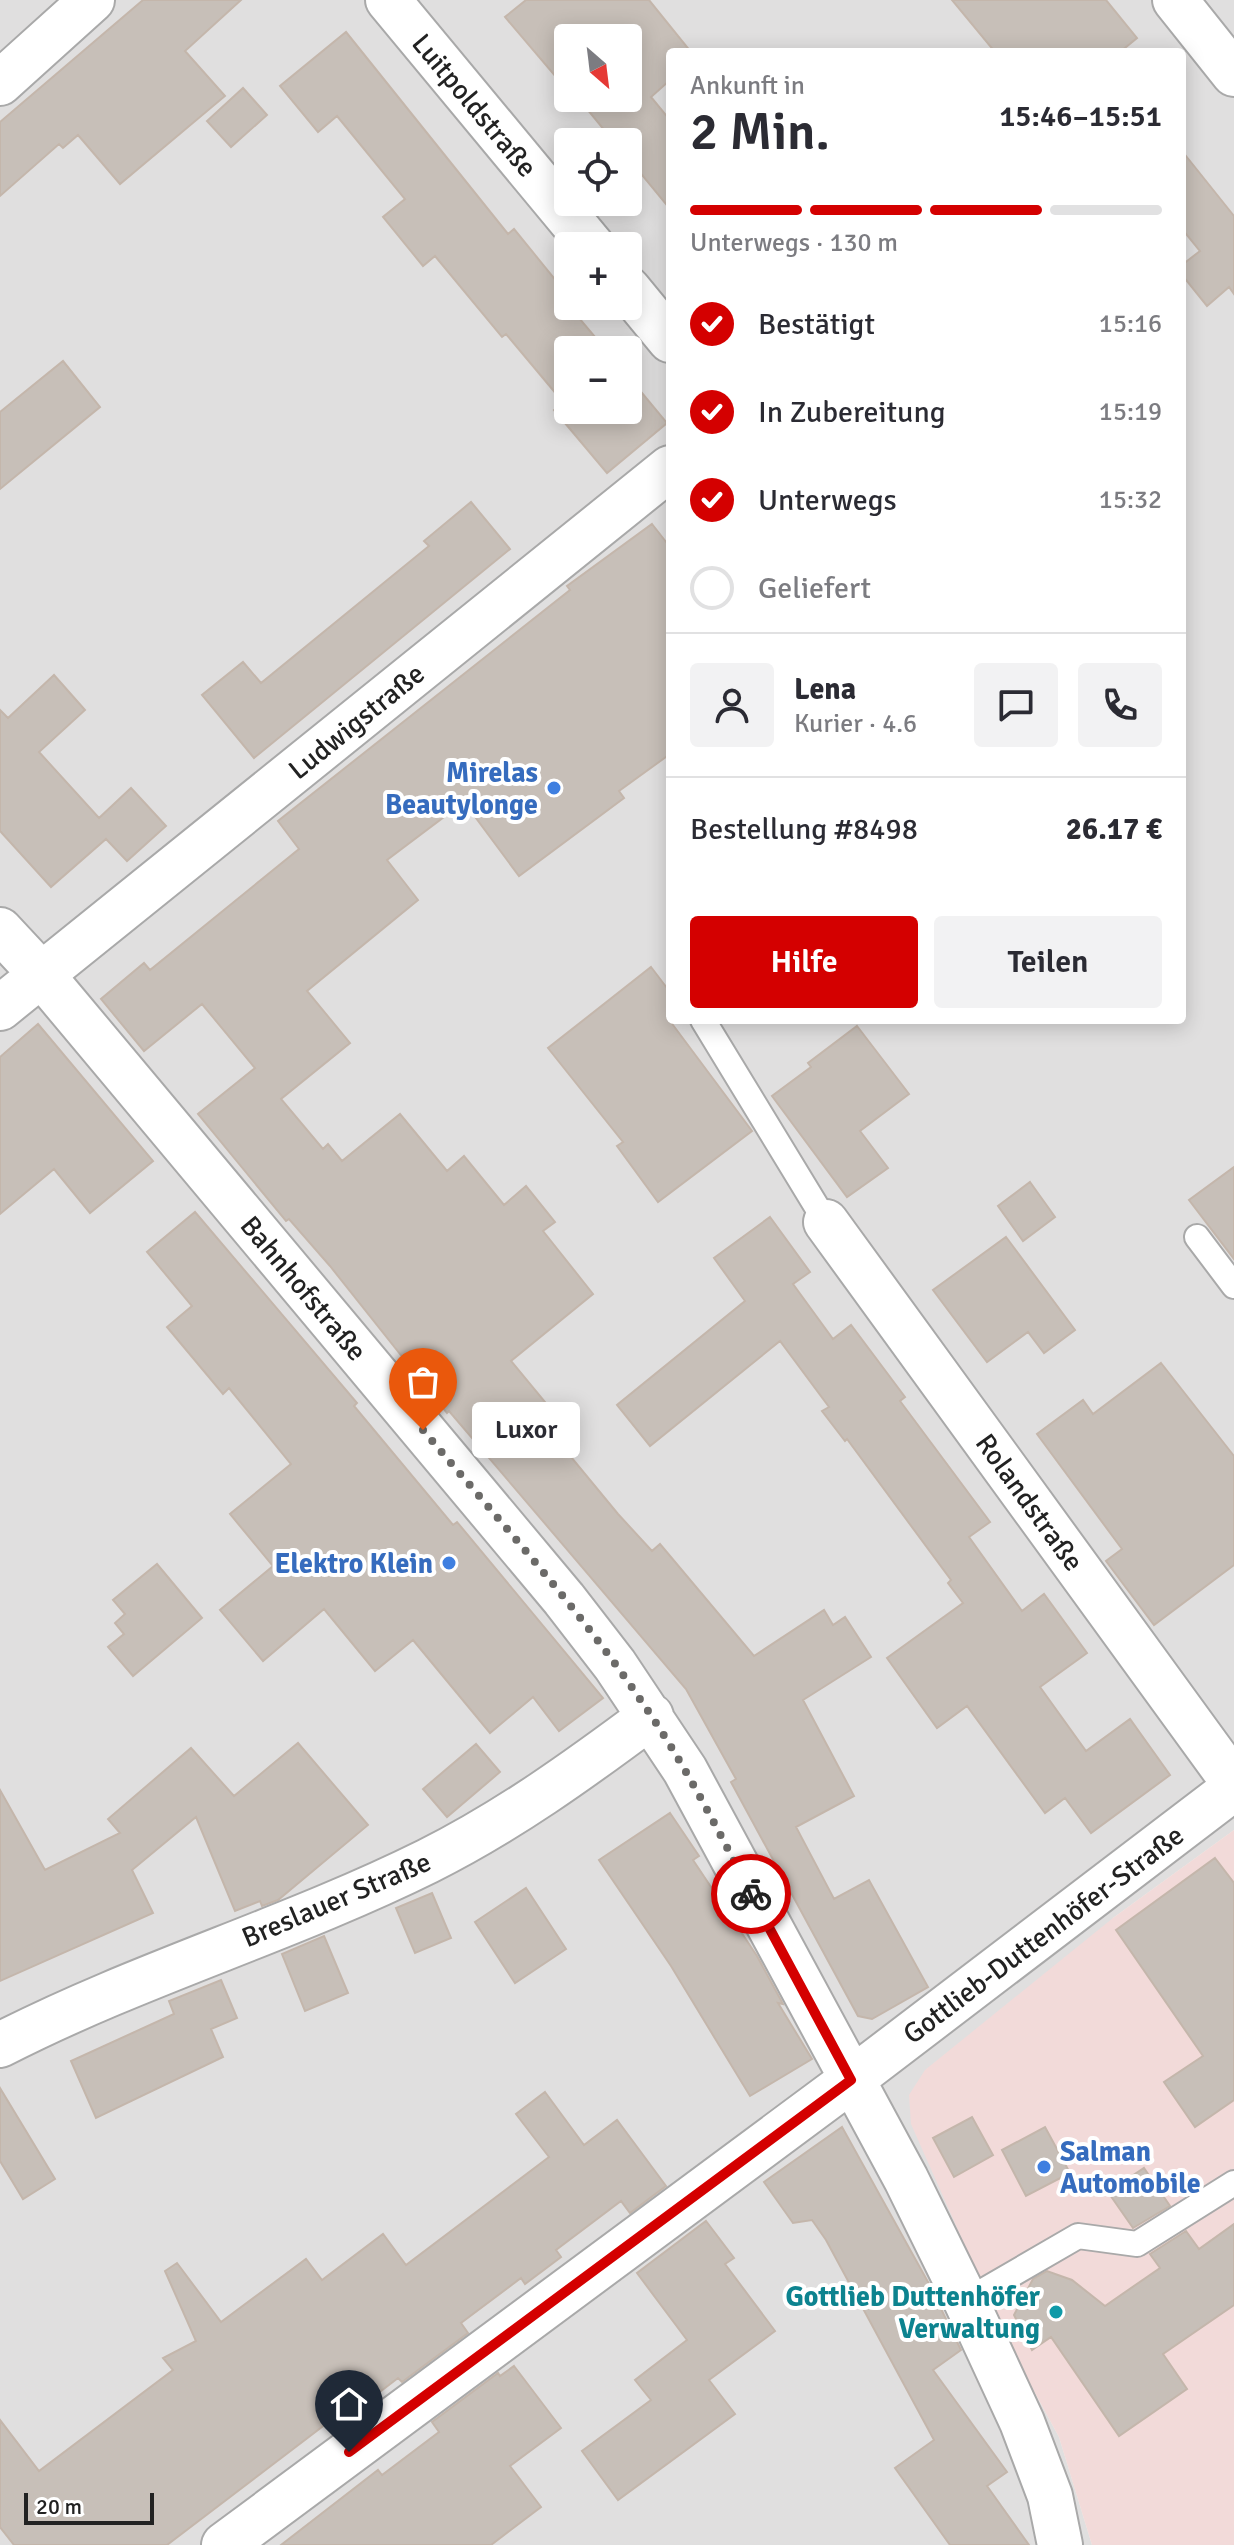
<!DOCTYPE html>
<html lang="de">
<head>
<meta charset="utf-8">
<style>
  body { margin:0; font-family:Signika,sans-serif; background:#f2f2f3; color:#2b2b33; height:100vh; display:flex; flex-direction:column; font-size:30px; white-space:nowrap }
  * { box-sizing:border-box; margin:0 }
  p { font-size:26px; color:#7c7c81 }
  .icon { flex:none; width:44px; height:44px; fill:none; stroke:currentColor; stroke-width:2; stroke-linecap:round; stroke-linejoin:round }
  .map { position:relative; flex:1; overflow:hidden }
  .panel { position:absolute; left:666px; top:48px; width:520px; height:976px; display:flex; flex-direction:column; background:#fff; border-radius:8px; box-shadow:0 4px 20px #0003 }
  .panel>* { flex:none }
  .needle { width:52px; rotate:152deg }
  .controls { position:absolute; left:554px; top:24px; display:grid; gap:16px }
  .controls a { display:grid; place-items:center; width:88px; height:88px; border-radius:8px; background:#fff; box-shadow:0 4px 20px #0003; font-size:40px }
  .scale { position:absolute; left:24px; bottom:20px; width:130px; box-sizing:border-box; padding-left:8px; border:4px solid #222; border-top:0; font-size:22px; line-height:28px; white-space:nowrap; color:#222; -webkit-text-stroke:6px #fff; paint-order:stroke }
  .pin { position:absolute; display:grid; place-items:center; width:68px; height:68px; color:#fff; margin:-82px -34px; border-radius:50% 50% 50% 0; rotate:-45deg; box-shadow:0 0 8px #0007 }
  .pin .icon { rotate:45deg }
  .courier { position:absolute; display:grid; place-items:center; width:80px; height:80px; margin:-40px; border:6px solid #d40000; border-radius:50%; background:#fff; color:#222; box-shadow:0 2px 10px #0007 }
  .bubble { position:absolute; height:56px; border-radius:8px; background:#fff; box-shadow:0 4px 20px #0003; font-size:26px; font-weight:600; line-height:56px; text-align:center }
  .headline em { font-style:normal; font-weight:600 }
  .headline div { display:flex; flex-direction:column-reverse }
  .headline { display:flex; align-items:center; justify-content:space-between; height:136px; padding:0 24px }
  h1 { font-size:52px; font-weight:600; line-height:60px }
  .bar { display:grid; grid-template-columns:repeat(4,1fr); gap:12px 8px; align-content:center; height:96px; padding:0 24px }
  .bar i { height:10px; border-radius:6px; background:#e1e1e2 }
  .bar .on { background:#d40000 }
  .bar p { grid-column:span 4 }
  .line { display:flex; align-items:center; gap:20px; padding:0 24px; border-top:2px solid #e1e1e2 }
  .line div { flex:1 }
  .round { display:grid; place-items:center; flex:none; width:84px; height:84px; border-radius:8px; background:#f2f2f3 }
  ol { padding:0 24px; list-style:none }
  li { display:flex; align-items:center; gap:24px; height:88px }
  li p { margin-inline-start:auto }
  li .icon { padding:8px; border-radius:50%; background:#d40000; color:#fff; stroke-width:4 }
  li:last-child { color:#7c7c81 }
  li i { width:44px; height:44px; border:4px solid #e1e1e2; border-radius:50% }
  .cta { display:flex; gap:16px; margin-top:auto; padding:16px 24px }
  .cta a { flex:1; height:92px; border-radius:8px; background:#d40000; color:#fff; font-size:32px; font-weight:600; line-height:92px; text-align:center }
  .cta a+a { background:#f2f2f3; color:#2b2b33 }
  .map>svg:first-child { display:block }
  .residential { fill:#e0dfdf; fill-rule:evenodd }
  .commercial { fill:#f2dad9 }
  .building { fill:#c7bfb8; stroke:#c4b6ab; stroke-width:2 }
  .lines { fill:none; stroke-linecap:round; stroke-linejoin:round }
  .service-casing { stroke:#a9a9a9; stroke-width:28 }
  .minor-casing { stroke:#a9a9a9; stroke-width:48 }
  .service { stroke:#fff; stroke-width:24 }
  .minor { stroke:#fff; stroke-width:44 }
  .done { stroke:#6b6a68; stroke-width:8; stroke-dasharray:0 14.4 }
  .route { stroke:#d40000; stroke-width:10 }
  .shop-dot { fill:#3f7fe0; stroke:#fff; stroke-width:3 }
  .culture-dot { fill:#0f9aa8; stroke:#fff; stroke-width:3 }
  .labels { text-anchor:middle; stroke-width:8; stroke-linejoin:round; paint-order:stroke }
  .street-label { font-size:28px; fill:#222; stroke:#fff }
  .shop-label { font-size:28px; font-weight:bold; fill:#366cbe; stroke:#fff; text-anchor:end }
  .culture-label { font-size:28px; font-weight:bold; fill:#0d838f; stroke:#fff; text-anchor:end }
</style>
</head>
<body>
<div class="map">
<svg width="1234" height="2545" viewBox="0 0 1234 2545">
  <rect width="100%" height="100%" fill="#f2efe9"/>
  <path class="residential" d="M0 0H1234V1830L1113 1918 1009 2345 1059 2437 1092 2545H0ZM568 38H628V98H568ZM670 52H1182V1020H670ZM568 142H628V202H568ZM568 246H628V306H568ZM568 350H628V410H568Z"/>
  <path class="commercial" d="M1234 1830V2545H1092L1059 2437 1009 2345 911 2124 909 2095 925 2070 1113 1918Z"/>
  <path class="building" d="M143 0H241L185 51 225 96 120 184 78 135 63 148 59 144 0 196V122Z
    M526 0H649L691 52H670V80L651 97 670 120V209L628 158V142H614L578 98H628V38H568V91L505 17Z
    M952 0H1106L1137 38 1120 52H995Z
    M346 32 508 234 514 229 562 288 557 292 606 350H568V410H628V376L667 423 607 473 554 410 563 402 506 334 502 337 435 256 423 266 383 217 405 199 337 116 318 132 280 86Z
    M243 88 267 115 231 147 207 121Z
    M1182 151 1234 216V294L1229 287 1207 306 1182 275V265L1200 251 1182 229Z
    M63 361 100 407 0 489V412Z
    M471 502 510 549 254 758 202 695 243 662 261 683 429 546 424 541Z
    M652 524 670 547V754L619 791 624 798 519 876 464 802 387 860 418 900 307 991 350 1043 281 1099 323 1149 328 1144 342 1161 400 1114 447 1171 464 1156 504 1205 526 1186 555 1222 543 1231 593 1294 511 1361 550 1408 538 1417 618 1514 652 1551 660 1544 754 1656 824 1610 833 1625 845 1617 871 1657 803 1700 854 1796 796 1827 834 1899 869 1880 928 1987 872 2019 858 2016 731 1782 736 1779 686 1689 449 1411 447 1413 330 1266 289 1219 286 1221 198 1114 255 1068 202 1004 144 1051 101 999 144 963 150 970 299 849 278 821 570 590 567 586Z
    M54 675 85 710 39 752 99 818 131 788 166 826 127 861 106 839 51 887 0 831V710L8 718Z
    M651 967 670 992V1021L752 1131 658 1202 617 1146 623 1142 548 1048Z
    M38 1024 153 1161 90 1213 54 1169 0 1214V1057Z
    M857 1026 909 1094 860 1131 888 1168 847 1197 772 1096 811 1067 808 1063Z
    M1234 1167V1259L1189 1200Z
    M1030 1182 1055 1217 1023 1241 998 1206Z
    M195 1212 357 1403 354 1406 453 1525 457 1522 603 1698 559 1731 533 1697 490 1733 413 1640 375 1671 324 1609 263 1661 220 1610 273 1566 230 1514 291 1464 229 1388 223 1394 167 1327 192 1306 147 1252Z
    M770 1217 810 1272 793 1284 833 1339 851 1325 905 1397 900 1401 990 1522 969 1537 1022 1611 1044 1594 1087 1653 1040 1687 1086 1751 1130 1719 1170 1775 1091 1833 1065 1798 1045 1813 967 1706 937 1728 887 1658 963 1603 948 1583 951 1580 847 1439 845 1441 822 1411 829 1407 780 1341 650 1446 617 1405 745 1301 714 1258Z
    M1006 1237 1075 1330 1044 1353 1028 1332 987 1362 933 1290Z
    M1161 1363 1234 1456V1565L1154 1625 1106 1561 1122 1549 1037 1434 1083 1400 1093 1414Z
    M157 1564 202 1618 133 1676 108 1647 124 1634 115 1623 125 1614 113 1600Z
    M298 1743 368 1825 278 1900 262 1906 260 1901 235 1911 196 1817 132 1870 153 1913 0 1981V1790L45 1870 120 1833 108 1819 191 1748 234 1796Z
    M476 1744 500 1772 447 1817 423 1789Z
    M670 1813 699 1856 693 1860 757 1956 783 2004 778 2003 812 2059 750 2096 671 1966 599 1860Z
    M1215 1858 1234 1883V2100L1195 2127 1164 2082 1203 2056 1116 1930Z
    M526 1888 566 1949 515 1983 475 1922Z
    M432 1893 451 1938 415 1953 396 1908Z
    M324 1936 348 1993 305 2011 282 1954Z
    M221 1980 237 2018 211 2029 223 2057 96 2118 71 2061 174 2014 169 2001Z
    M0 2088 55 2179 23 2199 0 2161Z
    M545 2092 584 2145 617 2120 666 2186 630 2213 621 2201 556 2250 561 2257 525 2284 521 2278 461 2323 468 2333 402 2382 398 2378 364 2404 360 2398 167 2545H14L0 2527V2420L39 2471 173 2370 163 2358 196 2341 165 2271 177 2263 221 2322 306 2259 322 2280 383 2234 406 2265 549 2157 516 2114Z
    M972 2117 993 2155 954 2177 933 2138Z
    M842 2127 928 2282 961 2350 933 2370 1007 2472 987 2486 1029 2545H950L895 2468 934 2440 826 2240 812 2220 793 2223 764 2182Z
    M1045 2127 1070 2173 1026 2196 1002 2150Z
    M1144 2168 1170 2206 1133 2228 1108 2192Z
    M706 2221 734 2258 725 2264 775 2331 709 2380 735 2414 618 2500 582 2451 651 2400 635 2380 687 2340 637 2273Z
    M1234 2224V2305L1163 2354 1187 2389 1119 2436 1051 2337 1032 2350 1014 2315 1033 2279 1047 2271 1072 2280 1105 2306 1160 2268 1150 2254 1186 2231 1199 2249Z
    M514 2366 561 2428 510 2466 541 2507 491 2545H281L378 2470 382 2475 439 2432 432 2422 498 2373 500 2376Z"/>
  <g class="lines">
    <g class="service-casing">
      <path id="service" d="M703 1020 826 1222
        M1197 1237 1234 1286
        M966 2301 1078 2236 1137 2244 1234 2183"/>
    </g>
    <g class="minor-casing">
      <path id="minor" d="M388 0 592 246
        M1175 0 1234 74
        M0 83 92 0
        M628 289 670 340
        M0 930 41 974 564 1599 615 1665 685 1770 906 2179 966 2301 1022 2422 1050 2496 1060 2545
        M0 1008 670 468
        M826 1222 1234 1783
        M0 2045C138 1974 289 1930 428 1861 508 1821 580 1769 651 1716
        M224 2545 851 2080 1234 1788"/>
    </g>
    <use href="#service" class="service"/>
    <use href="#minor" class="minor"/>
  </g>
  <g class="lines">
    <path class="done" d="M423 1430C502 1524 585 1615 652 1717 690 1774 720 1834 751 1894"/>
    <path class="route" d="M349 2452 851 2080 751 1894"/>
  </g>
  <g class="shop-dot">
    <circle cx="554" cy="788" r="8"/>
    <circle cx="449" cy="1563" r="8"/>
    <circle cx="1044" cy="2167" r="8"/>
  </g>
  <circle class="culture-dot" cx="1056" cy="2312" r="8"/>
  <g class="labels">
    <g class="street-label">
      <text transform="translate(475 105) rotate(50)" y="10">Luitpoldstraße</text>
      <text transform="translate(356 721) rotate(-39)" y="10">Ludwigstraße</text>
      <text transform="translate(304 1288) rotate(50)" y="10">Bahnhofstraße</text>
      <text transform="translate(1030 1502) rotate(54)" y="10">Rolandstraße</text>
      <text transform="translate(336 1899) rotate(-23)" y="10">Breslauer Straße</text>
      <text transform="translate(1043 1934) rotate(-37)" y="10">Gottlieb-Duttenhöfer-Straße</text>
    </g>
    <g class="shop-label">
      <text x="538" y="782">Mirelas<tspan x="538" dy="32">Beautylonge</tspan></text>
      <text x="433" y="1573">Elektro Klein</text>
      <text x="1060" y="2161" text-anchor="start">Salman<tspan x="1060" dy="32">Automobile</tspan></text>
    </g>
    <g class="culture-label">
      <text x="1040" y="2306">Gottlieb Duttenhöfer<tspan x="1040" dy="32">Verwaltung</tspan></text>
    </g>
  </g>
</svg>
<div class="controls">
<a><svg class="needle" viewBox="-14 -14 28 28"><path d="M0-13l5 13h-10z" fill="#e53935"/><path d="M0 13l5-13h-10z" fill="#7c7c81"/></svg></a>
<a><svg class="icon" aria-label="locate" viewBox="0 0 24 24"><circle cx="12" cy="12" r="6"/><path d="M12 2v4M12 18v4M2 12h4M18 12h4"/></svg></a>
<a>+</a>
<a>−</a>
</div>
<div class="scale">20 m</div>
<div class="pin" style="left:423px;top:1430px;background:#ea580c"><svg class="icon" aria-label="bag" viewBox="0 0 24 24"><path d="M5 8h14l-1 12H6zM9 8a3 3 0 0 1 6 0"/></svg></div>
<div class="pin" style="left:349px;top:2452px;background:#1f2937"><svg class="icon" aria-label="home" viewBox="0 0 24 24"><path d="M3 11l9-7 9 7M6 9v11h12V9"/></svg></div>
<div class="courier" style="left:751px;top:1894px"><svg class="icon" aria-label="bike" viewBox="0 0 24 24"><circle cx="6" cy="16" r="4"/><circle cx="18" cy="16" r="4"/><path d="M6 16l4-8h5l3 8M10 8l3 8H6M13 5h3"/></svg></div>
<div class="bubble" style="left:472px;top:1402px;width:108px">Luxor</div>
<section class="panel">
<div class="headline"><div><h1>2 Min.</h1><p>Ankunft in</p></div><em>15:46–15:51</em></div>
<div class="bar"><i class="on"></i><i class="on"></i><i class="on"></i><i></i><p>Unterwegs · 130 m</p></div>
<ol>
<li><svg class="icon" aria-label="check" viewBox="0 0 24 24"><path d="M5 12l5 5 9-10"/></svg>Bestätigt<p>15:16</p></li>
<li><svg class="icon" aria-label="check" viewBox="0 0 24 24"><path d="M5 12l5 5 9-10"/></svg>In Zubereitung<p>15:19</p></li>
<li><svg class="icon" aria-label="check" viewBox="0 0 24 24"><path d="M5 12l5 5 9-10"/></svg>Unterwegs<p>15:32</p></li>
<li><i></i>Geliefert</li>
</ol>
<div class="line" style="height:144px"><a class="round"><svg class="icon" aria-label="person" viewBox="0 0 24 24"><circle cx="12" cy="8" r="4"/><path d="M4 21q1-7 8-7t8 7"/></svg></a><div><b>Lena</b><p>Kurier · 4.6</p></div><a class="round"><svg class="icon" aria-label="chat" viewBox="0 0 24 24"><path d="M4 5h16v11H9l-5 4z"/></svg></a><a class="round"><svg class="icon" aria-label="phone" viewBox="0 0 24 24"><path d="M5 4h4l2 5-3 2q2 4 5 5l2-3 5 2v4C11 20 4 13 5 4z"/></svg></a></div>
<div class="line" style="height:104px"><div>Bestellung #8498</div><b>26.17 €</b></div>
<div class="cta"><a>Hilfe</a><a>Teilen</a></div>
</section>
</div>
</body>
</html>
